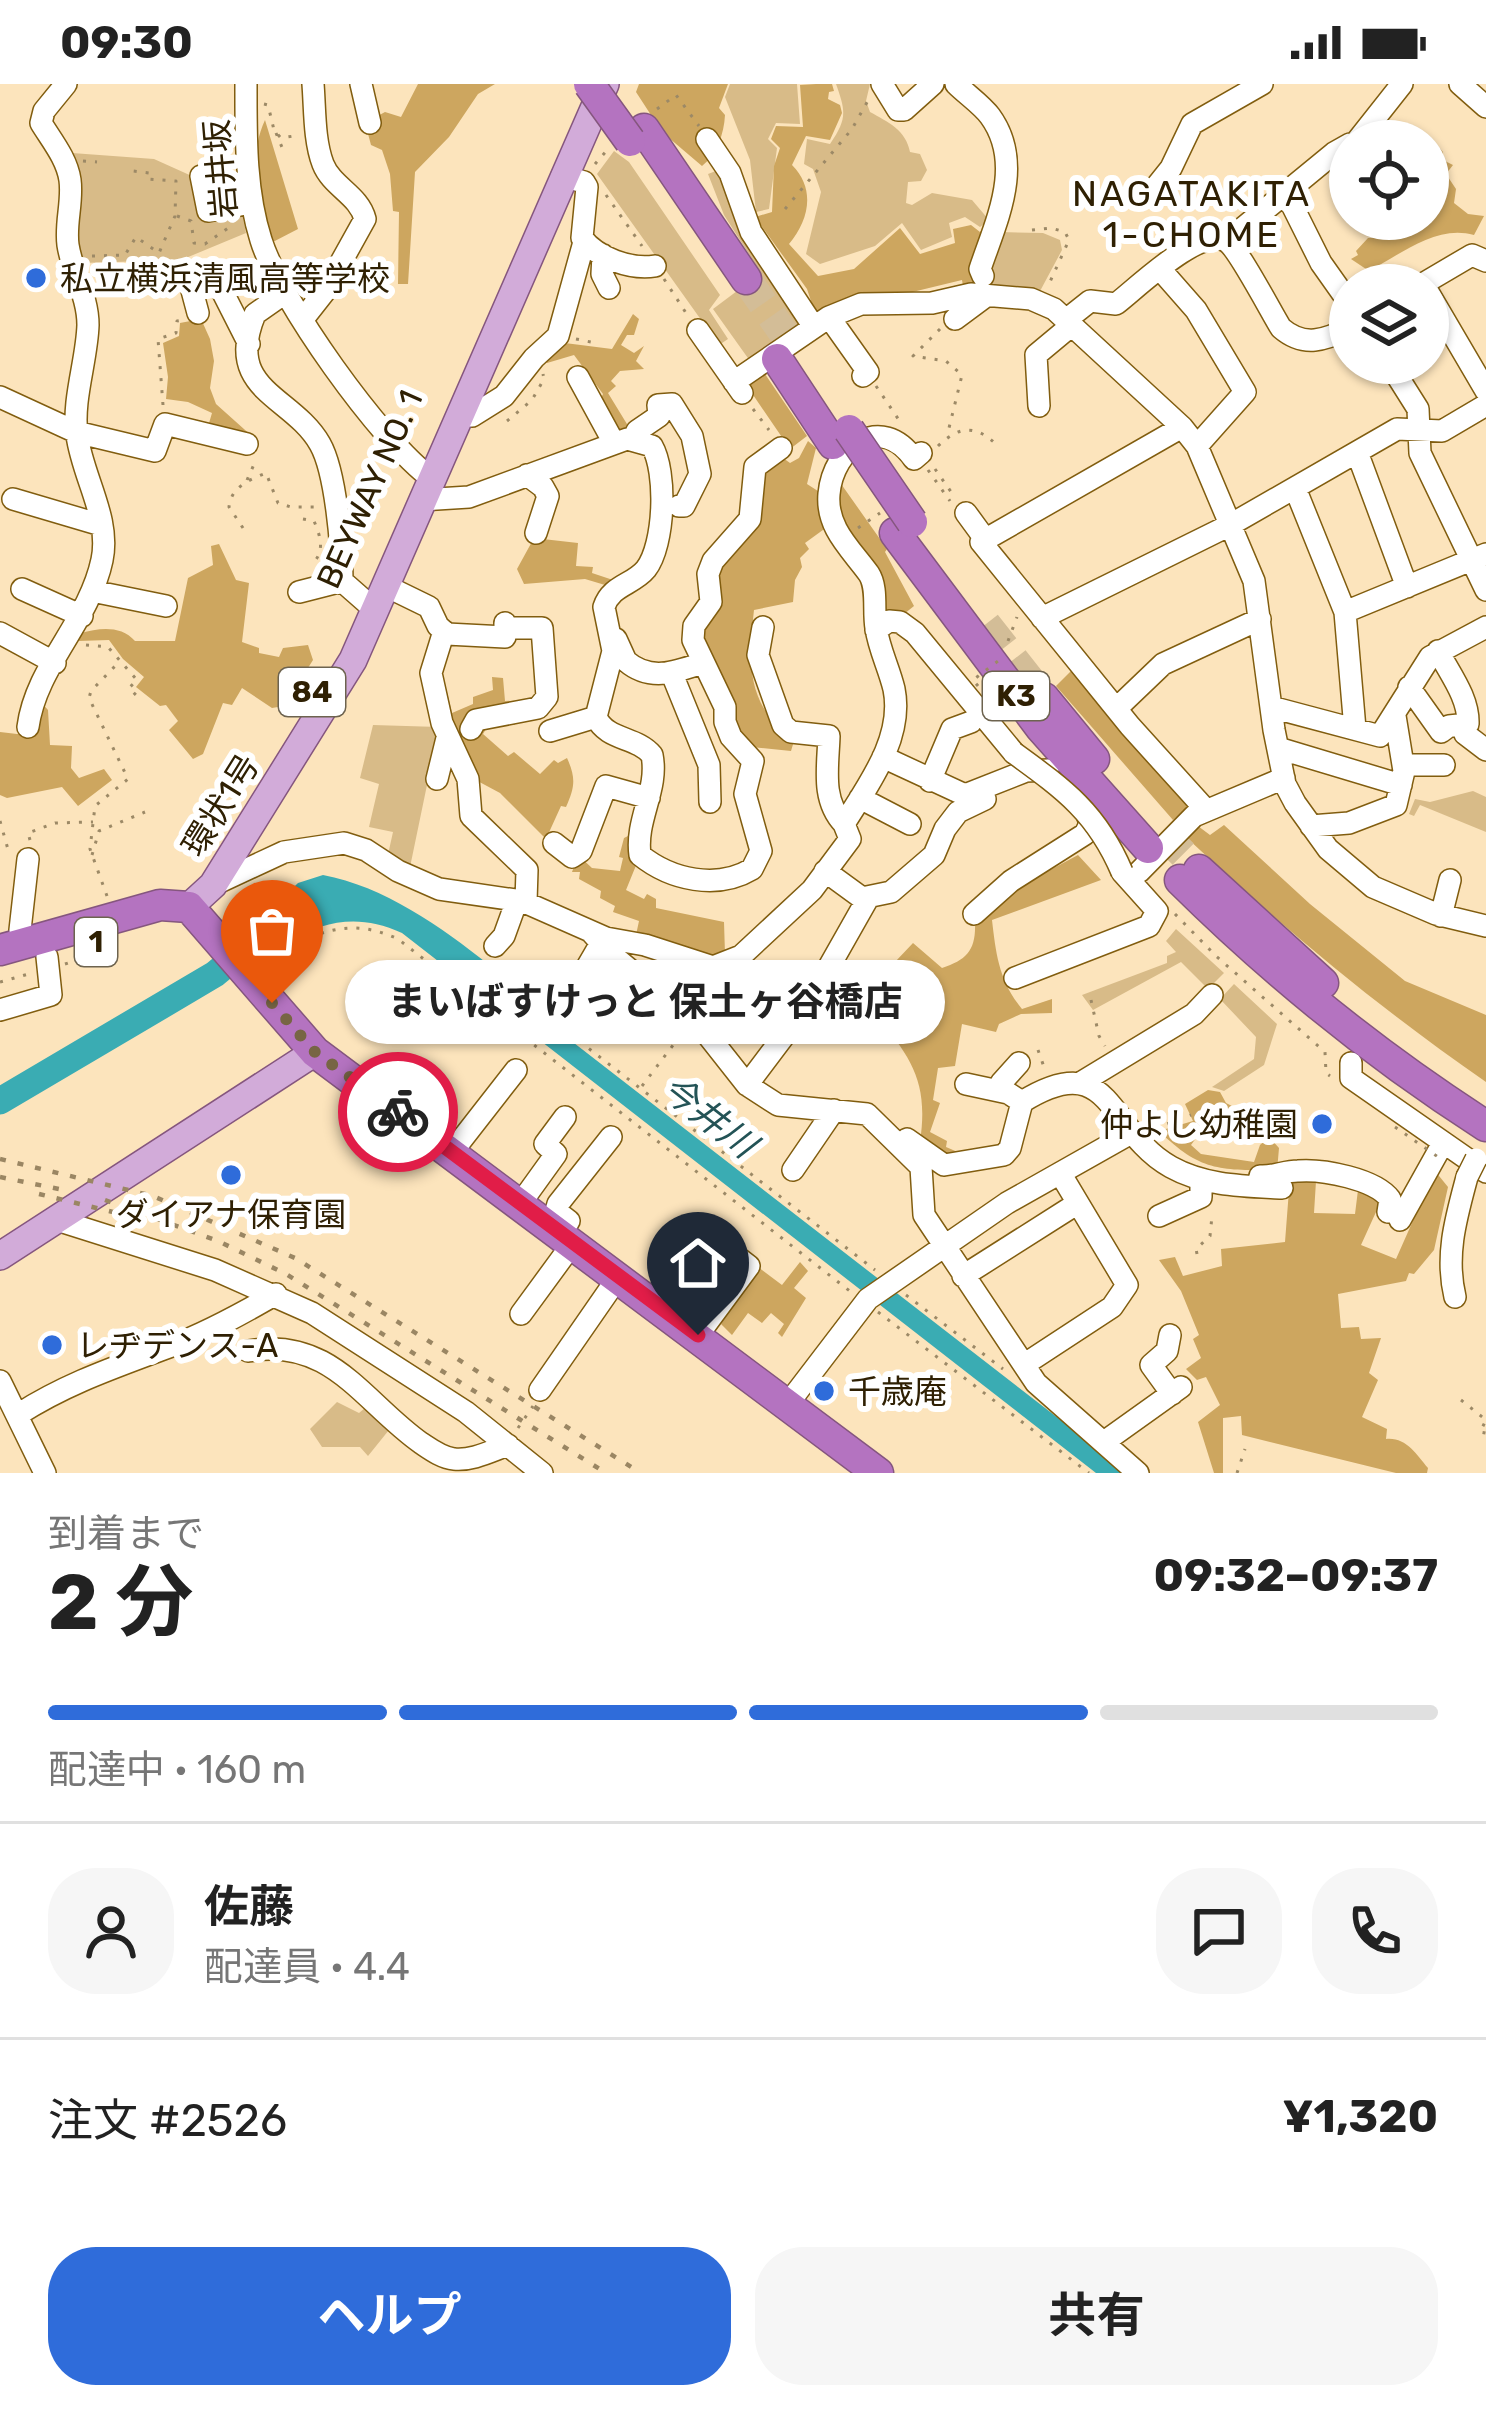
<!DOCTYPE html>
<html lang="ja">
<head>
<meta charset="utf-8">
<style>
  body { margin:0; font-family:Rubik,"Noto Sans JP",sans-serif; background:#f6f6f6; color:#222; height:100vh; display:flex; flex-direction:column; font-size:45px; white-space:nowrap }
  * { box-sizing:border-box; margin:0 }
  p { font-size:39px; color:#767676 }
  .icon { flex:none; width:66px; height:66px; fill:none; stroke:currentColor; stroke-width:2; stroke-linecap:round; stroke-linejoin:round }
  .map { position:relative; height:1389px; overflow:hidden }
  .details { display:flex; flex-direction:column; background:#fff; flex:1 }
  .details>* { flex:none }
  .controls { position:absolute; left:1329px; top:36px; display:grid; gap:24px }
  .controls a { display:grid; place-items:center; width:120px; height:120px; border-radius:50%; background:#fff; box-shadow:0 3px 9px #0004; font-size:60px }
  .pin { position:absolute; display:grid; place-items:center; width:102px; height:102px; color:#fff; margin:-123px -51px; border-radius:50% 50% 50% 0; rotate:-45deg; box-shadow:0 0 12px #0007 }
  .pin .icon { rotate:45deg }
  .courier { position:absolute; display:grid; place-items:center; width:120px; height:120px; margin:-60px; border:9px solid #e11d48; border-radius:50%; background:#fff; color:#222; box-shadow:0 3px 15px #0007 }
  .bubble { position:absolute; height:84px; border-radius:42px; background:#fff; box-shadow:0 3px 9px #0004; font-size:39px; font-weight:700; line-height:84px; text-align:center }
  .overview em { font-style:normal; font-weight:700 }
  .overview div { display:flex; flex-direction:column-reverse }
  .overview { display:flex; align-items:center; justify-content:space-between; height:204px; padding:0 48px }
  h1 { font-size:78px; font-weight:700; line-height:90px }
  .bar { display:grid; grid-template-columns:repeat(4,1fr); gap:18px 12px; align-content:center; height:144px; padding:0 48px }
  .bar i { height:15px; border-radius:9px; background:#e0e0e0 }
  .bar .active { background:#2f6cda }
  .bar p { grid-column:span 4 }
  .line { display:flex; align-items:center; gap:30px; padding:0 48px; border-top:3px solid #e0e0e0 }
  .line div { flex:1 }
  .round { display:grid; place-items:center; flex:none; width:126px; height:126px; border-radius:48px; background:#f6f6f6 }
  .cta { display:flex; gap:24px; margin-top:auto; padding:24px 48px }
  .cta a { flex:1; height:138px; border-radius:48px; background:#2f6cda; color:#fff; font-size:48px; font-weight:700; line-height:138px; text-align:center }
  .cta a+a { background:#f6f6f6; color:#222 }
  .status { display:flex; justify-content:space-between; align-items:center; height:84px; padding:0 60px; background:#fff; direction:ltr }
  .status svg { height:33px; fill:currentColor }
  .map>svg:first-child { display:block }
  .green { fill:#d8bb88 }
  .forest { fill:#cda65f }
  .water { fill:#3aacb3 }
  .lines { fill:none; stroke-linecap:round; stroke-linejoin:round }
  .river { stroke:#3aacb3; stroke-width:27 }
  .highway-tunnel { stroke:#d3bd97; stroke-width:30; stroke-dasharray:30 15; stroke-linecap:butt }
  .minor-casing { stroke:#815d0f; stroke-width:24 }
  .major-casing { stroke:#85567e; stroke-width:30 }
  .highway-casing { stroke:#85567e; stroke-width:33 }
  .path { stroke:#9c8966; stroke-width:3; stroke-dasharray:3 9; stroke-linecap:butt }
  .minor { stroke:#fff; stroke-width:21 }
  .major { stroke:#d2abd9; stroke-width:27 }
  .highway { stroke:#b473c0; stroke-width:30 }
  .rail { stroke:#9a8663; stroke-width:4.5; stroke-dasharray:6 12; stroke-linecap:butt }
  .minor-bridge-casing { stroke:#815d0f; stroke-width:24; stroke-linecap:butt }
  .highway-bridge-casing { stroke:#85567e; stroke-width:33; stroke-linecap:butt }
  .path-bridge { stroke:#9c8966; stroke-width:3; stroke-dasharray:3 9; stroke-linecap:butt }
  .minor-bridge { stroke:#fff; stroke-width:21 }
  .highway-bridge { stroke:#b473c0; stroke-width:30 }
  .done { stroke:#776544; stroke-width:12; stroke-dasharray:0 21.6 }
  .route { stroke:#e11d48; stroke-width:15 }
  .poi-dot { fill:#2f6cda; stroke:#fff; stroke-width:4.5 }
  .labels { text-anchor:middle; stroke-width:12; stroke-linejoin:round; paint-order:stroke }
  .shield { fill:#fff; stroke:#6d634f; stroke-width:3 }
  .shield-label { font-size:30px; font-weight:bold; fill:#2f2003 }
  .street-label { font-size:33px; fill:#2f2003; stroke:#fff }
  .poi-label { font-size:33px; fill:#2f2003; stroke:#fff; text-anchor:start }
  .neighbourhood-label { font-size:36px; letter-spacing:3px; fill:#2f2003; stroke:#fff }
  .water-label { font-size:36px; font-style:italic; fill:#235356; stroke:#fff }
</style>
</head>
<body>
<div class="status"><b>09:30</b><svg viewBox="0 0 49 12"><path d="M0 12V9h3v3zM5 12V6h3v6zM10 12V3h3v9zM15 12V0h3v12zM26 1h20v11H26zM47 4h2v5h-2z"/></svg></div>
<div class="map">
<svg width="1486" height="1389" viewBox="0 0 1486 1389">
  <rect width="100%" height="100%" fill="#fce4bc"/>
  <path class="green" d="M730 0H797L800 40 776 39 768 55 777 64 769 125 756 128 750 76 725 13Z
    M836 0H870L866 17 870 28C888 38 906 46 910 68L920 70 927 86 921 97 908 98 906 119 912 121 932 109 972 116 989 136 980 143 965 133 949 139 952 153 921 166 902 139 875 162 820 180 806 170 821 108 813 85 804 80 807 55 830 60C847 35 846 28 836 0Z
    M614 67 629 78 720 211 709 226 728 255 719 261 597 90Z
    M72 69 154 75 194 93 201 131 241 125 246 149 181 176 81 179C68 144 79 107 72 69Z
    M721 85 801 242 750 277 713 225 761 189 724 131 708 90Z
    M999 148 1043 149 1060 156 1062 166 1039 209 983 205Z
    M373 641 439 643 409 788 387 775 393 748 369 743 379 700 360 694Z
    M1473 707 1486 713V748L1420 721 1414 732 1409 730 1415 715 1430 718Z
    M1176 845 1224 889 1208 905 1181 878 1093 926 1082 911 1167 879V872L1176 868 1166 857Z
    M1234 900 1277 940 1264 981 1224 1007 1212 1003 1254 975 1256 953 1220 915Z
    M337 1318 359 1329 371 1319 393 1341 368 1372 360 1363H322L310 1345Z"/>
  <path class="forest" d="M418 0H495L478 10 449 53 415 88 408 200H398L399 128 393 127 390 90 382 66 371 61 367 46 374 34 385 28 401 33Z
    M639 0H728L719 24 725 31C724 50 717 70 702 82L662 48 636 8Z
    M816 0H832L834 7 829 8 828 15 840 21 842 29 830 56 806 52 792 81C816 105 809 136 789 160L818 192 854 185 900 144 920 170 955 159 953 145 971 141 980 148 990 137 980 194 973 208H964L962 196 834 227 814 226 807 205 755 133 772 128 774 82 780 64 771 55 776 42 803 43 800 1Z
    M265 36 298 145 269 160C259 120 247 74 265 36Z
    M1430 53 1443 68V76L1453 81 1446 90 1456 105 1454 119 1468 130 1484 132 1474 151C1437 140 1401 170 1369 187L1351 175 1358 171 1356 167 1368 154 1405 153 1411 135H1428V89L1438 72 1426 57Z
    M633 230 639 235 634 251H627L621 261 634 269 644 262 636 277 644 285 620 287 611 297 616 302 608 309 630 345 618 349 599 318 603 310 574 271 547 279 543 272 557 258 612 265Z
    M201 235 210 255 214 277 210 304 216 320 254 354 207 346 212 329 188 318 166 315 168 293 163 259 179 252 180 239Z
    M765 290 807 352 790 365 747 302Z
    M808 357 816 364 807 400 821 409 827 443 805 459 809 465 800 474 802 483 795 496 793 518 754 526C748 580 746 621 794 657L791 667 751 663 734 635 702 560 716 489 754 438 756 394 779 371 790 379 799 374Z
    M839 397 887 465 885 468 914 522 904 530 880 529 839 430Z
    M534 454 578 459 576 482 593 483 592 489 616 497 605 501 585 495 524 500 517 485Z
    M219 460 236 496 249 499 242 558 259 564V569L279 573 283 564 308 561 313 576 284 622 272 624 242 604 232 621 223 619 203 670 193 675 169 646 178 637 166 621 160 622 136 603 144 593 123 575 109 556 78 557 81 549C99 544 121 541 135 557H175L188 494 213 481 211 462Z
    M1073 585 1192 720 1173 736 1056 602Z
    M492 593 503 594 505 617 541 616 509 625 515 641 494 632 483 650 508 672 514 668 540 690 554 676 558 679 567 674C576 694 575 703 566 723L561 722 546 755 500 709 472 694 437 596 445 600 452 629 473 620V613L493 606Z
    M40 617 48 626 50 661 72 662 71 684 79 694 104 685 112 696 78 722 62 703 7 714 0 711V648L17 650 35 645Z
    M1224 741 1310 820 1405 897 1486 931V998C1379 924 1282 843 1187 754L1198 742 1210 751Z
    M634 749 637 779 626 806 644 815 647 810 656 815V824L724 838 725 870 707 875 636 851 639 837 613 828 615 822 600 814 601 807 579 795 580 788H572L578 771 592 784 620 787 623 774 619 773 624 754Z
    M1078 771 1101 796 992 836C996 870 999 897 1022 925L1052 915V929L1021 930 999 940 996 948 962 940 955 982 938 984 933 1016 940 1019 930 1048 947 1057 946 1063 960 1069 947 1077 920 1058C929 997 911 973 873 928L895 878 913 859 942 884C967 876 976 866 975 839L1026 799Z
    M1208 1006 1220 1008 1226 1019 1238 1025 1265 1050 1259 1055 1207 1039 1191 1061 1201 1070 1254 1078 1260 1061 1269 1053 1279 1064 1277 1087C1220 1085 1202 1089 1159 1047L1193 1037 1185 1020Z
    M1435 1087 1448 1103 1434 1166 1414 1190 1409 1189 1406 1197 1338 1210 1341 1244 1359 1243 1361 1255 1381 1254 1369 1289 1378 1296 1362 1333 1387 1345 1386 1355C1406 1353 1416 1370 1428 1384L1427 1389H1396L1242 1351 1241 1332 1223 1334V1389H1214L1198 1338 1220 1321 1206 1293 1197 1296 1186 1285 1201 1274 1193 1255 1199 1251 1181 1207 1159 1176 1175 1173 1183 1192 1222 1182 1221 1165 1285 1158 1290 1093 1316 1097 1314 1129 1355 1130 1358 1106 1381 1117 1361 1161 1396 1175Z
    M800 1178 808 1187 794 1204 806 1214 782 1253 778 1249 784 1240 771 1229 762 1239 748 1229 732 1251 721 1240 758 1183 782 1201Z"/>
  <path class="water" d="M323 791C383 802 442 843 489 881L485 890 1129 1389H1096L402 849C359 830 327 836 287 858L274 853 262 864 248 848 298 799Z"/>
  <g class="lines">
    <path class="river" d="M0 1017 215 890 281 835"/>
    <path class="highway-tunnel" d="M746 195 794 264
      M986 540 1044 614
      M1162 749 1194 781"/>
    <g class="minor-casing">
      <path id="minor" d="M246 0C246 51 245 106 261 156 279 215 381 358 431 394
        M361 0 370 39
        M882 0 898 26H904L933 0
        M956 0C966 10 982 21 990 32 1025 80 996 137 980 185L983 192
        M1460 0 1486 23
        M707 55 730 89 751 148 814 243
        M1357 57 1402 0
        M201 92 208 127 251 119
        M562 92 584 98 587 103 582 154C597 174 631 186 655 182
        M1155 104 1171 84 1192 40 1262 0
        M1286 109 1321 179 1350 220
        M1227 157 1334 69 1350 60
        M603 171 602 190 609 204
        M1160 185 1196 226 1245 308 1197 362
        M1421 201 1472 171 1486 177
        M1428 208 1486 307
        M285 209 255 230C223 307 292 311 320 360 336 388 342 464 342 497L375 526
        M198 229 190 199 214 191 249 260
        M829 233 868 288 863 292
        M303 235 325 207 365 135C359 111 332 103 323 80 314 57 315 25 313 0
        M955 235 986 212
        M1066 236 1090 217 1116 220C1137 204 1200 142 1226 157 1238 164 1271 228 1281 244 1304 264 1325 256 1350 244
        M698 246 742 309
        M1389 279 1418 325 1420 369 1486 506
        M578 293 614 359
        M734 298 829 233 861 220 932 219 971 210 1031 215 1054 225 1182 343 1197 362 1254 497 1274 646 1285 700 1295 719 1328 765 1373 803 1436 830 1486 842
        M0 313 76 348 155 367 165 340 247 360
        M1039 322 1036 271 1072 241
        M460 327 472 332 504 312 534 274 558 252 584 158
        M1182 343 981 458 1130 642 1206 726
        M633 355 637 347 659 332 658 321 672 320 692 352 700 390 684 422H679
        M1357 368 1407 503
        M527 391 543 403 548 412 536 449
        M1295 404 1345 528 1355 645
        M13 415 101 441
        M421 416 469 413 627 355 652 362C667 388 665 460 646 485 633 501 611 501 604 523L613 567 596 633C607 657 636 652 652 671 659 706 635 735 640 771 671 796 717 806 752 785L761 767 745 710 753 677 731 653 725 638V623L693 556 694 542 711 518 708 490 713 477 750 435 755 383 781 364
        M966 429 985 455
        M386 502 429 523 438 542 447 550 505 553V539
        M22 505 82 532
        M92 507 166 522
        M299 508 342 497
        M1345 528 1486 470
        M1042 534 1230 441 1397 345 1442 347 1486 321
        M763 543 758 571 783 641 791 648 829 652C828 683 821 716 844 740
        M876 546 889 537 900 538 915 549 1014 669
        M444 547 431 589 442 639 468 695 471 732 527 786 526 818
        M0 549 55 579
        M616 555 626 577C650 598 676 588 702 579
        M672 590 709 681 710 718
        M1409 603 1441 648 1449 642 1468 640C1469 614 1450 590 1438 567
        M1271 623 1380 652 1430 573 1486 543
        M1117 624 1163 580 1260 535
        M1464 641 1465 650 1486 666
        M28 643C36 582 89 538 102 476 111 434 82 392 77 351 72 316 87 276 88 241 88 212 72 188 68 161 65 139 73 118 70 96 67 75 52 57 41 39L44 27 66 0
        M471 645 476 636 538 624 547 613 542 544H505
        M550 647 596 633
        M1278 664 1401 701
        M883 673 965 711 1026 687 1048 686
        M1403 681H1444
        M437 695 447 654
        M930 697 952 645 971 638
        M860 714 910 740
        M1311 742 1349 739 1396 721 1404 687 1395 632
        M554 759 572 773 581 767 606 702 649 714
        M825 787 862 814 891 808 934 771 945 745 958 728 985 715
        M1139 788 1194 732 1284 694
        M213 801 284 768 344 759 366 766 398 787 439 805 522 817 606 854 645 861 713 883 741 872 812 806 850 755 844 740C868 701 904 654 894 605 889 584 879 565 876 544 873 527 878 504 869 490 851 465 826 444 829 410 833 363 881 328 914 375L921 369
        M974 830 1011 797 1085 750 1090 740 1084 720
        M1441 832 1450 796
        M592 849 611 870 706 949 747 1001 778 1021 867 1030 921 1083 924 1131 1036 1299 1138 1389
        M23 859 20 846 28 775
        M495 862 504 852 517 816
        M1015 894 1149 842 1157 827 1122 788
        M0 926 51 911 47 873
        M555 938 601 859
        M1351 979V994L1486 1088
        M1082 998 1194 930 1212 911
        M1001 999 1019 979
        M966 1000 1008 1009 1022 1018
        M747 1001 808 920 868 814
        M907 1055 944 1081 1004 1071 1010 1064 1022 1018C1113 961 1107 1048 1171 1083 1205 1102 1244 1102 1282 1104
        M452 1068 516 986
        M793 1086 834 1026
        M1260 1092C1274 1093 1284 1087 1298 1087 1323 1085 1375 1095 1390 1115L1388 1128
        M520 1120 556 1070 545 1060 565 1033
        M1159 1132 1201 1113V1095
        M57 1136 215 1186 312 1229 466 1328 542 1389
        M1400 1136 1443 1059
        M560 1149 569 1137 556 1127 558 1120 611 1053
        M963 1192 1078 1119
        M1455 1213C1445 1171 1456 1134 1467 1093
        M521 1230 573 1159
        M698 1251 749 1182 710 1152
        M1170 1251 1167 1267 1151 1281 1172 1310
        M248 1267C331 1252 363 1318 421 1359 430 1365 442 1374 454 1375 472 1377 491 1367 508 1361
        M1025 1280 1112 1223 1127 1201 1060 1089
        M0 1297 45 1389
        M540 1306 619 1192
        M787 1321 868 1215 1007 1119 1131 1049
        M19 1330C69 1298 119 1282 174 1261 209 1248 243 1229 276 1210
        M1104 1358 1181 1303"/>
    </g>
    <g class="major-casing">
      <path id="major" d="M189 823 213 801 353 576 605 0
        M0 1172 315 968"/>
    </g>
    <g class="highway-casing">
      <path id="highway" d="M644 45 746 195
        M777 275 833 360
        M895 449 1041 644 1148 764
        M1044 614 1094 675
        M1199 786 1323 899
        M1180 796C1274 889 1375 971 1486 1042
        M0 866 160 821 189 823 315 968 878 1389"/>
    </g>
    <path class="path" d="M264 20 268 21 274 46 281 54 300 51
      M657 25 676 11 699 42
      M276 49 284 68
      M83 77 97 78
      M595 80 608 65
      M606 111 642 162
      M785 125 852 45 870 13
      M177 132 191 137 194 159 205 160 231 142
      M1032 146 1051 144 1065 148 1069 156 1049 200
      M92 172 125 171 136 153 159 169 175 132 176 97 148 95 149 89 133 87
      M664 195 688 232
      M940 245 913 272 946 277 962 291 949 344 951 349
      M576 255 591 258
      M876 302 901 339
      M163 321 158 255 176 249 177 237 183 236
      M753 325 769 346
      M507 337 532 316 544 295 543 290
      M938 362C959 342 975 340 997 361
      M935 385 954 412
      M928 386 950 417
      M247 396 255 378
      M303 435 314 437C320 451 325 466 314 478
      M243 444 229 423C231 403 249 396 266 389L278 419 291 423H320
      M858 444 880 429
      M1008 557 1017 533
      M86 561 108 563 137 596 129 604 140 615
      M0 737 9 769
      M30 756 28 749 55 739 93 738
      M92 771 99 747 145 728
      M107 812 90 765 95 722 128 695 89 614 91 607 118 579
      M1175 830 1216 872 1325 968 1326 989 1330 992
      M265 871C315 853 344 830 398 855L851 1208
      M65 880 80 875
      M491 882 538 925
      M0 898 32 889
      M1091 916 1099 952 1105 962
      M570 950 875 1186
      M1038 966 1044 983
      M642 1002 680 952
      M1156 1044 1191 1031
      M736 1053 722 1043 740 1020
      M1197 1170 1196 1165 1210 1152 1212 1132
      M906 1211 1003 1285
      M878 1228 1089 1389
      M1461 1316 1486 1336 1480 1348 1486 1349
      M518 1344 533 1322
      M1237 1389 1245 1365"/>
    <use href="#minor" class="minor"/>
    <use href="#major" class="major"/>
    <use href="#highway" class="highway"/>
    <path class="rail" d="M0 1075 153 1112 295 1174 641 1389
      M0 1093 59 1105
      M39 1110 121 1130
      M105 1116 218 1157 286 1190 606 1389"/>
    <g class="minor-bridge-casing">
      <path id="minor-bridge" d="M1014 669C1065 706 1097 729 1122 788
        M1467 1093 1476 1075"/>
    </g>
    <g class="highway-bridge-casing">
      <path id="highway-bridge" d="M589 0 630 57
        M849 346 912 438"/>
    </g>
    <path class="path-bridge" d="M978 602 973 596 1002 574
      M1395 1043 1441 1075"/>
    <use href="#minor-bridge" class="minor-bridge"/>
    <use href="#highway-bridge" class="highway-bridge"/>
  </g>
  <g class="lines">
    <path class="done" d="M272 919 315 968 398 1028"/>
    <path class="route" d="M398 1028 698 1251"/>
  </g>
  <g class="poi-dot">
    <circle cx="36" cy="194" r="12"/>
    <circle cx="1322" cy="1040" r="12"/>
    <circle cx="231" cy="1091" r="12"/>
    <circle cx="52" cy="1261" r="12"/>
    <circle cx="824" cy="1307" r="12"/>
  </g>
  <g class="labels">
    <g class="shield">
      <rect x="279" y="584" width="66" height="48" rx="9"/>
      <rect x="983" y="588" width="66" height="48" rx="9"/>
      <rect x="75" y="834" width="42" height="48" rx="9"/>
    </g>
    <g class="shield-label">
      <text x="312" y="618">84</text>
      <text x="1016" y="622">K3</text>
      <text x="96" y="868">1</text>
    </g>
    <g class="street-label">
      <text transform="translate(220 85) rotate(-95)" y="12">岩井坂</text>
      <text transform="translate(369 405) rotate(-66)" y="12">BEYWAY NO. 1</text>
      <text transform="translate(220 721) rotate(-58)" y="12">環状1号</text>
    </g>
    <g class="poi-label">
      <text x="60" y="206">私立横浜清風高等学校</text>
      <text x="1298" y="1052" text-anchor="end">仲よし幼稚園</text>
      <text x="231" y="1142" text-anchor="middle">ダイアナ保育園</text>
      <text x="76" y="1273">レヂデンス-A</text>
      <text x="848" y="1319">千歳庵</text>
    </g>
    <g class="neighbourhood-label">
      <text x="1192" y="122">NAGATAKITA<tspan x="1192" dy="41">1-CHOME</tspan></text>
    </g>
    <g class="water-label">
      <text transform="translate(709 1032) rotate(38)" y="13">今井川</text>
    </g>
  </g>
</svg>
<div class="controls">
<a><svg class="icon" aria-label="locate" viewBox="0 0 24 24"><circle cx="12" cy="12" r="6"/><path d="M12 2v4M12 18v4M2 12h4M18 12h4"/></svg></a>
<a><svg class="icon" aria-label="layers" viewBox="0 0 24 24"><path d="M12 4l9 5-9 5-9-5zM3 14l9 5 9-5"/></svg></a>
</div>
<div class="pin" style="left:272px;top:919px;background:#ea580c"><svg class="icon" aria-label="bag" viewBox="0 0 24 24"><path d="M5 8h14l-1 12H6zM9 8a3 3 0 0 1 6 0"/></svg></div>
<div class="pin" style="left:698px;top:1251px;background:#1f2937"><svg class="icon" aria-label="home" viewBox="0 0 24 24"><path d="M3 11l9-7 9 7M6 9v11h12V9"/></svg></div>
<div class="courier" style="left:398px;top:1028px"><svg class="icon" aria-label="bike" viewBox="0 0 24 24"><circle cx="6" cy="16" r="4"/><circle cx="18" cy="16" r="4"/><path d="M6 16l4-8h5l3 8M10 8l3 8H6M13 5h3"/></svg></div>
<div class="bubble" style="left:345px;top:876px;width:600px">まいばすけっと 保土ヶ谷橋店</div>
</div>
<section class="details">
<div class="overview"><div><h1>2 分</h1><p>到着まで</p></div><em>09:32–09:37</em></div>
<div class="bar"><i class="active"></i><i class="active"></i><i class="active"></i><i></i><p>配達中 · 160 m</p></div>
<div class="line" style="height:216px"><a class="round"><svg class="icon" aria-label="person" viewBox="0 0 24 24"><circle cx="12" cy="8" r="4"/><path d="M4 21q1-7 8-7t8 7"/></svg></a><div><b>佐藤</b><p>配達員 · 4.4</p></div><a class="round"><svg class="icon" aria-label="chat" viewBox="0 0 24 24"><path d="M4 5h16v11H9l-5 4z"/></svg></a><a class="round"><svg class="icon" aria-label="phone" viewBox="0 0 24 24"><path d="M5 4h4l2 5-3 2q2 4 5 5l2-3 5 2v4C11 20 4 13 5 4z"/></svg></a></div>
<div class="line" style="height:156px"><div>注文 #2526</div><b>¥1,320</b></div>
<div class="cta"><a>ヘルプ</a><a>共有</a></div>
</section>
</body>
</html>
